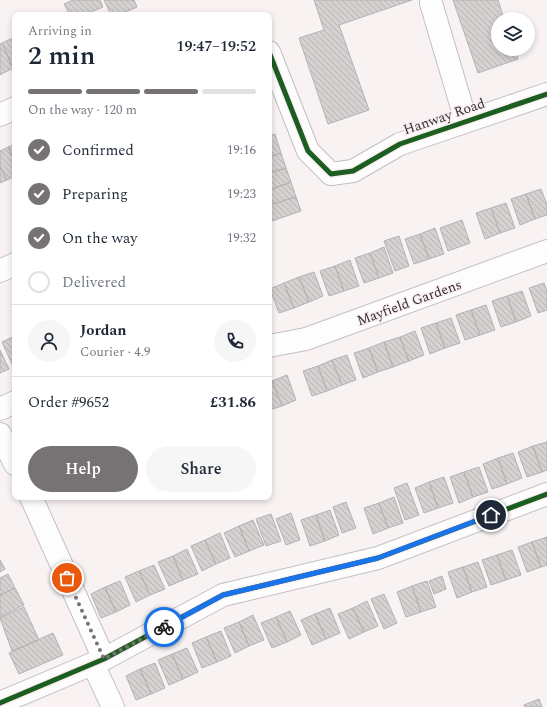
<!DOCTYPE html>
<html lang="en">
<head>
<meta charset="utf-8">
<style>
  body { margin:0; font-family:Spectral,serif; background:#f6f6f7; color:#1f2937; height:100vh; display:flex; flex-direction:column; font-size:15px; white-space:nowrap }
  * { box-sizing:border-box; margin:0 }
  p { font-size:13px; color:#747a83 }
  .icon { flex:none; width:22px; height:22px; fill:none; stroke:currentColor; stroke-width:2; stroke-linecap:round; stroke-linejoin:round }
  .map { position:relative; flex:1; overflow:hidden }
  .details { position:absolute; left:12px; top:12px; width:260px; height:488px; display:flex; flex-direction:column; background:#fff; border-radius:8px; box-shadow:0 2px 6px #0003 }
  .details>* { flex:none }
  .controls { position:absolute; left:491px; top:12px; display:grid; gap:8px }
  .controls a { display:grid; place-items:center; width:44px; height:44px; border-radius:50%; background:#fff; box-shadow:0 2px 6px #0003; font-size:20px }
  .pin { position:absolute; display:grid; place-items:center; width:34px; height:34px; color:#fff; margin:-17px; border:2px solid #fff; border-radius:50%; box-shadow:0 1px 4px #0007 }
  .courier { position:absolute; display:grid; place-items:center; width:40px; height:40px; margin:-20px; border:3px solid #1a73e8; border-radius:50%; background:#fff; color:#222; box-shadow:0 1px 5px #0007 }
  .summary em { font-style:normal; font-weight:600 }
  .summary div { display:flex; flex-direction:column-reverse }
  .summary { display:flex; align-items:center; justify-content:space-between; height:68px; padding:0 16px }
  h1 { font-size:26px; font-weight:600; line-height:30px }
  .bar { display:grid; grid-template-columns:repeat(4,1fr); gap:6px 4px; align-content:center; height:48px; padding:0 16px }
  .bar i { height:5px; border-radius:3px; background:#e0e1e3 }
  .bar .on { background:#777273 }
  .bar p { grid-column:span 4 }
  .line { display:flex; align-items:center; gap:10px; padding:0 16px; border-top:1px solid #e0e1e3 }
  .line div { flex:1 }
  .round { display:grid; place-items:center; flex:none; width:42px; height:42px; border-radius:21px; background:#f6f6f7 }
  ol { padding:0 16px; list-style:none }
  li { display:flex; align-items:center; gap:12px; height:44px }
  li p { margin-inline-start:auto }
  li .icon { padding:4px; border-radius:50%; background:#777273; color:#fff; stroke-width:4 }
  li:last-child { color:#747a83 }
  li i { width:22px; height:22px; border:2px solid #e0e1e3; border-radius:50% }
  .button { display:flex; gap:8px; margin-top:auto; padding:8px 16px }
  .button a { flex:1; height:46px; border-radius:24px; background:#777273; color:#fff; font-size:16px; font-weight:600; line-height:46px; text-align:center }
  .button a+a { background:#f6f6f7; color:#1f2937 }
  .map>svg:first-child { display:block }
  .building { fill:url(#building-back-hatch); stroke:#b6b2b2 }
  .lines { fill:none; stroke-linecap:round; stroke-linejoin:round }
  .minor-casing { stroke:#c4bfc0; stroke-width:24 }
  .minor { stroke:#fefdfd; stroke-width:22 }
  .cycleway-casing { stroke:#fbeff2; stroke-width:8 }
  .cycleway { stroke:#1b5e20; stroke-width:5 }
  .done { stroke:#777273; stroke-width:4; stroke-dasharray:0 7.2 }
  .route { stroke:#1a73e8; stroke-width:5 }
  .labels { text-anchor:middle; stroke-width:3; stroke-linejoin:round; paint-order:stroke }
  .street-label { font-size:14px; fill:#312d2e; stroke:#fbeff2 }
</style>
</head>
<body>
<div class="map">
<svg width="547" height="707" viewBox="0 0 547 707">
  <defs>
    <pattern id="building-back-hatch" width="6" height="6" patternUnits="userSpaceOnUse"><rect width="6" height="6" fill="#d6d1d1"/><path d="M-1 5l2 2M0 0l6 6M5-1l2 2" fill="none" stroke="#b8b4b4"/></pattern>
  </defs>
  <rect width="100%" height="100%" fill="#f8f2f3"/>
  <path class="building" d="M73 0H100L103 7 91 12 93 15H70L64 4Z
    M104 0H134L137 7 119 15H111Z
    M314 0H412L339 25 369 110 328 124 299 38 324 30Z
    M453 0H498L504 19H498V49H515L518 59 478 73Z
    M15 37V68H13L2 43Z
    M2 43 13 68 0 75V44Z
    M275 134 281 153 269 157V136Z
    M15 144V161L8 147Z
    M8 147 15 161V176L7 180 0 166V151Z
    M281 153 286 168 269 173V157Z
    M0 166 7 180 0 183Z
    M286 168 291 182 269 190V173Z
    M291 182 296 197 269 205V190Z
    M541 189 547 205V215L535 219 526 194Z
    M526 194 535 219 520 225 511 199Z
    M296 197 301 211 269 222V205Z
    M506 203 515 228 500 233 491 208Z
    M491 208 500 233 485 239 476 213Z
    M462 220 470 243 448 251 440 228Z
    M435 228 444 254 429 259 420 234Z
    M420 234 429 259 414 264 405 239Z
    M399 236 409 266 395 271 384 241Z
    M384 247 393 273 379 278 370 253Z
    M370 253 379 278 364 283 355 258Z
    M350 260 359 286 344 291 335 266Z
    M335 266 344 291 329 296 320 271Z
    M314 272 323 296 309 302 299 277Z
    M299 277 309 302 294 308 284 283Z
    M284 283 294 308 279 313 270 289Z
    M544 283 547 292V310L538 313 529 288Z
    M522 291 531 316 516 322 507 296Z
    M507 296 516 322 501 327 492 301Z
    M486 305 495 330 480 335 471 310Z
    M471 310 480 335 465 340 456 315Z
    M451 318 460 343 445 348 436 323Z
    M436 323 445 348 430 354 421 328Z
    M415 331 424 355 409 361 400 337Z
    M15 336V365L13 366 2 342Z
    M400 337 409 361 393 367 384 342Z
    M384 342 393 367 378 372 369 348Z
    M369 348 378 372 363 378 354 353Z
    M0 350 9 369 0 373Z
    M347 355 356 380 342 385 332 360Z
    M332 360 342 385 327 391 318 366Z
    M318 366 327 391 312 396 303 371Z
    M287 375 296 400 282 406 272 381Z
    M272 381 282 406 269 410V382Z
    M547 442V470L542 472 533 446Z
    M533 446 542 472 527 477 518 452Z
    M513 453 522 478 507 484 498 458Z
    M498 458 507 484 492 489 483 464Z
    M479 467 488 492 473 497 464 472Z
    M464 472 473 497 459 503 450 477Z
    M444 477 453 503 438 508 429 482Z
    M429 482 438 508 424 513 415 488Z
    M407 483 419 515 405 520 394 488Z
    M394 497 403 523 388 528 379 503Z
    M346 502 356 528 342 533 333 507Z
    M379 503 388 528 373 534 364 508Z
    M330 510 339 535 325 541 316 515Z
    M291 513 300 540 286 545 276 519Z
    M271 514 281 541 266 546 256 519Z
    M316 515 325 541 310 546 301 520Z
    M253 520 264 545 249 551 239 526Z
    M239 526 249 551 235 557 224 533Z
    M220 533 230 558 216 564 205 540Z
    M547 537V565L541 567 532 542Z
    M205 540 216 564 202 571 191 546Z
    M532 542 541 567 527 572 518 547Z
    M187 549 198 574 183 580 173 556Z
    M512 550 521 575 506 580 497 555Z
    M497 555 506 580 491 585 482 560Z
    M173 556 183 580 169 586 158 562Z
    M0 560 5 569 0 572Z
    M478 562 487 587 472 592 463 567Z
    M154 565 165 589 150 595 139 571Z
    M463 567 472 592 457 598 448 572Z
    M139 571 150 595 136 602 125 577Z
    M8 574 15 588 0 595V578Z
    M442 576 446 589 434 594 429 581Z
    M120 581 130 605 116 612 105 587Z
    M427 581 436 607 421 612 412 586Z
    M412 586 421 612 406 617 397 592Z
    M105 587 116 612 101 618 91 594Z
    M15 588 24 605 0 617V595Z
    M384 594 397 623 384 629 371 599Z
    M367 601 378 626 364 632 353 608Z
    M24 607 39 640 12 651 0 618Z
    M330 608 340 633 326 639 315 614Z
    M353 608 364 632 349 639 338 614Z
    M290 611 301 635 287 642 276 617Z
    M315 614 326 639 312 645 301 620Z
    M253 615 264 640 249 646 239 622Z
    M276 617 287 642 272 648 261 623Z
    M239 622 249 646 235 653 224 628Z
    M221 631 231 656 217 662 206 637Z
    M53 633 63 655 19 674 9 653Z
    M206 637 217 662 202 668 192 643Z
    M187 648 198 672 183 679 172 654Z
    M172 654 183 679 169 685 158 660Z
    M155 663 165 688 151 694 140 669Z
    M140 669 151 694 136 700 126 676Z
    M539 699 542 707H525L524 705Z"/>
  <g class="lines">
    <g class="minor-casing">
      <path id="minor" d="M431 3 466 121
        M269 52 308 151 331 174 353 171 400 144 547 94
        M0 115 15 108
        M0 271 15 264
        M269 346 306 339 547 251
        M0 409 15 402
        M0 434 15 464
        M31 497 104 659
        M93 664 113 707
        M0 703 104 659 223 595 378 558 547 494"/>
    </g>
    <use href="#minor" class="minor"/>
    <g class="cycleway-casing">
      <path id="cycleway" d="M269 52 308 151 331 174 353 171 400 144 547 94
        M0 703 104 659 223 595 378 558 547 494"/>
    </g>
    <use href="#cycleway" class="cycleway"/>
  </g>
  <g class="lines">
    <path class="done" d="M67 578 104 659 164 627"/>
    <path class="route" d="M164 627 223 595 378 558 491 515"/>
  </g>
  <g class="labels">
    <g class="street-label">
      <text transform="translate(444 116) rotate(-19)" y="5">Hanway Road</text>
      <text transform="translate(409 302) rotate(-20)" y="5">Mayfield Gardens</text>
    </g>
  </g>
</svg>
<div class="controls">
<a><svg class="icon" aria-label="layers" viewBox="0 0 24 24"><path d="M12 4l9 5-9 5-9-5zM3 14l9 5 9-5"/></svg></a>
</div>
<div class="pin" style="left:67px;top:578px;background:#ea580c"><svg class="icon" aria-label="bag" viewBox="0 0 24 24"><path d="M5 8h14l-1 12H6zM9 8a3 3 0 0 1 6 0"/></svg></div>
<div class="pin" style="left:491px;top:515px;background:#1f2937"><svg class="icon" aria-label="home" viewBox="0 0 24 24"><path d="M3 11l9-7 9 7M6 9v11h12V9"/></svg></div>
<div class="courier" style="left:164px;top:627px"><svg class="icon" aria-label="bike" viewBox="0 0 24 24"><circle cx="6" cy="16" r="4"/><circle cx="18" cy="16" r="4"/><path d="M6 16l4-8h5l3 8M10 8l3 8H6M13 5h3"/></svg></div>
<section class="details">
<div class="summary"><div><h1>2 min</h1><p>Arriving in</p></div><em>19:47–19:52</em></div>
<div class="bar"><i class="on"></i><i class="on"></i><i class="on"></i><i></i><p>On the way · 120 m</p></div>
<ol>
<li><svg class="icon" aria-label="check" viewBox="0 0 24 24"><path d="M5 12l5 5 9-10"/></svg>Confirmed<p>19:16</p></li>
<li><svg class="icon" aria-label="check" viewBox="0 0 24 24"><path d="M5 12l5 5 9-10"/></svg>Preparing<p>19:23</p></li>
<li><svg class="icon" aria-label="check" viewBox="0 0 24 24"><path d="M5 12l5 5 9-10"/></svg>On the way<p>19:32</p></li>
<li><i></i>Delivered</li>
</ol>
<div class="line" style="height:72px"><a class="round"><svg class="icon" aria-label="person" viewBox="0 0 24 24"><circle cx="12" cy="8" r="4"/><path d="M4 21q1-7 8-7t8 7"/></svg></a><div><b>Jordan</b><p>Courier · 4.9</p></div><a class="round"><svg class="icon" aria-label="phone" viewBox="0 0 24 24"><path d="M5 4h4l2 5-3 2q2 4 5 5l2-3 5 2v4C11 20 4 13 5 4z"/></svg></a></div>
<div class="line" style="height:52px"><div>Order #9652</div><b>£31.86</b></div>
<div class="button"><a>Help</a><a>Share</a></div>
</section>
</div>
</body>
</html>
